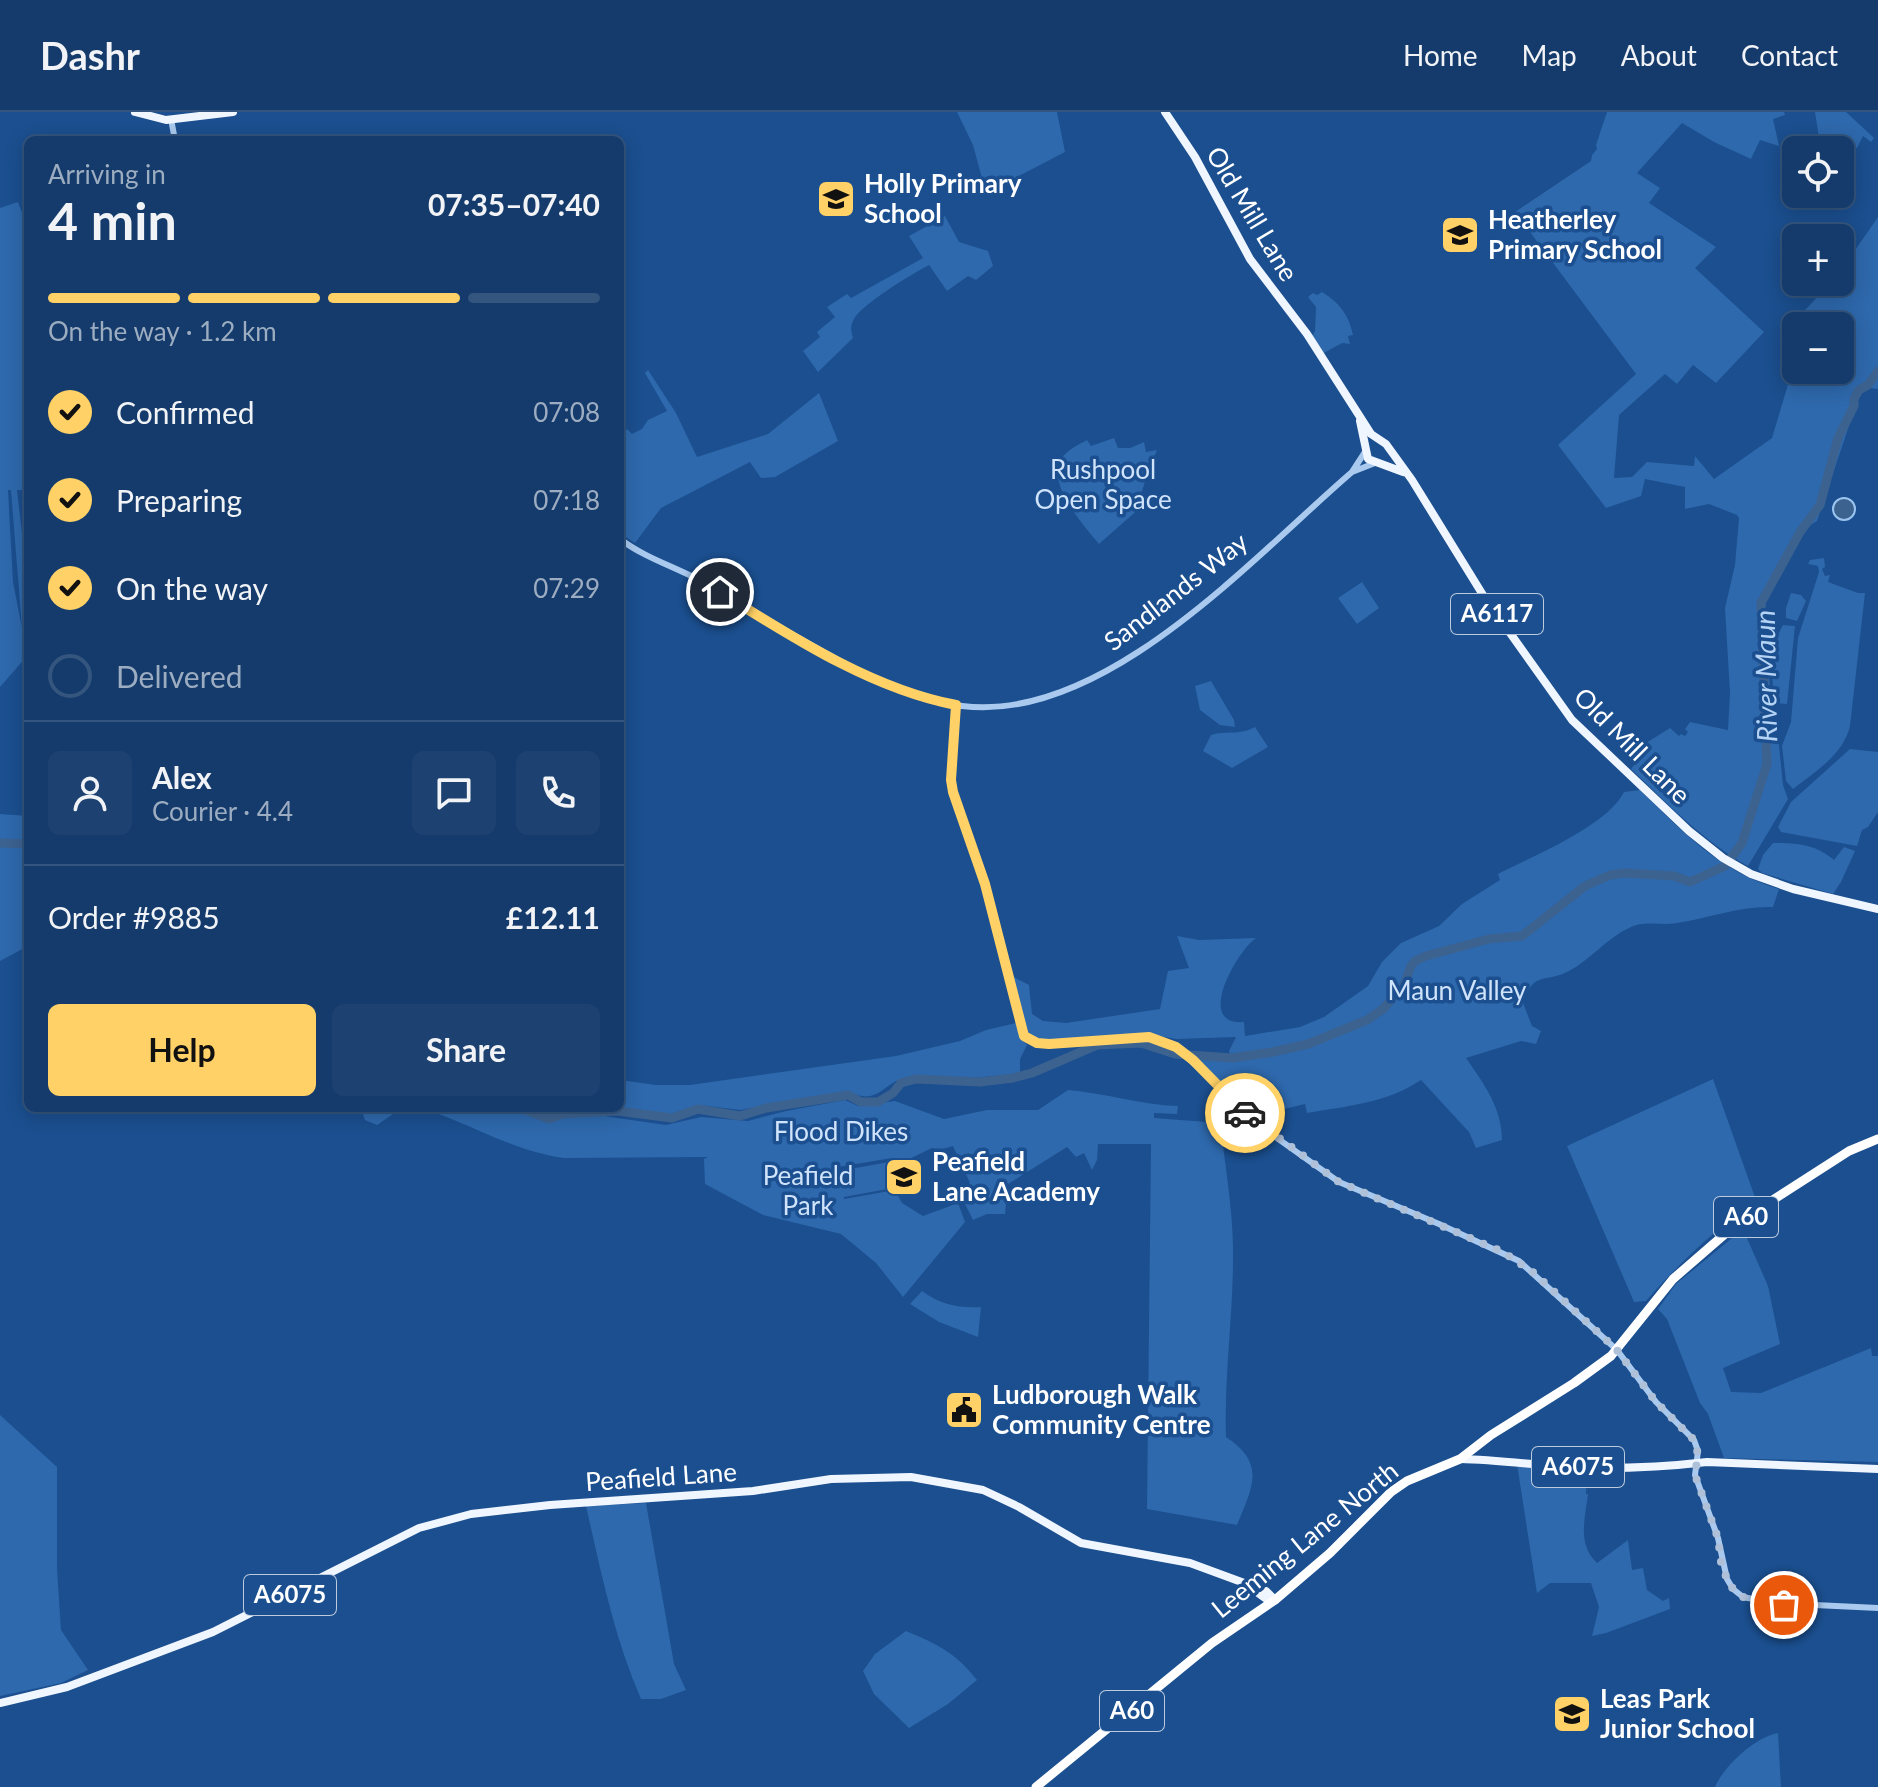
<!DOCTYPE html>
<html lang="en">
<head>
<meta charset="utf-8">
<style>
  body { margin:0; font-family:Lato,sans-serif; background:#1d4271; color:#f1f3f6; height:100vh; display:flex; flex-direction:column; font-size:30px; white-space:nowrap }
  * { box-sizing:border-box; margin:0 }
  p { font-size:26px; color:#9dadc1 }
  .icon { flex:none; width:44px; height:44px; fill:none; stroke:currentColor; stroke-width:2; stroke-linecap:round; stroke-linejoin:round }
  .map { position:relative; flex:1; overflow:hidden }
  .sheet { position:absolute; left:24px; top:24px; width:600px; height:976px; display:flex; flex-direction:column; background:#143b6b; border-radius:12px; box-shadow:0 4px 20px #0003,0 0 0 2px #33557e }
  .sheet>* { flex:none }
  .tools { position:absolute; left:1782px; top:24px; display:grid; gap:16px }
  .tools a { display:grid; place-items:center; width:72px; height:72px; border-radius:12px; background:#143b6b; box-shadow:0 4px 20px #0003,0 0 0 2px #33557e; font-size:40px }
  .pin { position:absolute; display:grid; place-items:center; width:68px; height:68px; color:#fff; margin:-34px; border:4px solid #fff; border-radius:50%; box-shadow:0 2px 8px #0007 }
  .courier { position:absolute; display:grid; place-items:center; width:80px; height:80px; margin:-40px; border:6px solid #ffd166; border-radius:50%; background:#fff; color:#222; box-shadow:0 2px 10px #0007 }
  .overview em { font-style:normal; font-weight:700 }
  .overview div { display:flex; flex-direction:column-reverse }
  .overview { display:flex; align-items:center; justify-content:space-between; height:136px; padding:0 24px }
  h1 { font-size:52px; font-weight:700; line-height:60px }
  .bar { display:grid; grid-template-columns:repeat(4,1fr); gap:12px 8px; align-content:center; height:96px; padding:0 24px }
  .bar i { height:10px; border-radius:6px; background:#33557e }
  .bar .selected { background:#ffd166 }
  .bar p { grid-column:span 4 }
  .line { display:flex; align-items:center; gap:20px; padding:0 24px; border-top:2px solid #33557e }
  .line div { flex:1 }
  .round { display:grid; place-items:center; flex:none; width:84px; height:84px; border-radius:12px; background:#1d4271 }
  ol { padding:0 24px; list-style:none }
  li { display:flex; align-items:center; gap:24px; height:88px }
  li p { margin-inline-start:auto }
  li .icon { padding:8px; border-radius:50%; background:#ffd166; color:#111; stroke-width:4 }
  li:last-child { color:#9dadc1 }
  li i { width:44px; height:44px; border:4px solid #33557e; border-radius:50% }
  .primary-button { display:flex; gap:16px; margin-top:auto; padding:16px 24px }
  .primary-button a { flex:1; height:92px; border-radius:12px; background:#ffd166; color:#111; font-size:32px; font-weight:700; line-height:92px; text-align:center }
  .primary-button a+a { background:#1d4271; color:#f1f3f6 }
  header { display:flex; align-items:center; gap:48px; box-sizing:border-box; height:112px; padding:0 40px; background:#143b6b; border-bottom:2px solid #33557e }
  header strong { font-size:38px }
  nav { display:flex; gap:44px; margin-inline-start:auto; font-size:28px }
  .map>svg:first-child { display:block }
  .green { fill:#2e69ad; fill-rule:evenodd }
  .water { fill:#3c6290; stroke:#9cc4f0; stroke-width:2 }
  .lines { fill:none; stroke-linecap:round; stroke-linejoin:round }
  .river { stroke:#3c6290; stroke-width:9 }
  .minor { stroke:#a9c9ee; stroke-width:6 }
  .major { stroke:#f0f6ff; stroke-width:8 }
  .highway { stroke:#fff; stroke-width:9 }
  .done { stroke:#afc1d8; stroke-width:8; stroke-dasharray:0 14.4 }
  .route { stroke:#ffd166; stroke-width:10 }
  .labels { text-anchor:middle; stroke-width:7; stroke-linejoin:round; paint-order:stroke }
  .shield { fill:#1b4f8f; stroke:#bbcadd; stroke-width:2 }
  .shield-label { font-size:24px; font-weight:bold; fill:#fff }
  .poi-label { font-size:26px; font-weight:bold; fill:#fff; stroke:#1b4f8f; text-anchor:start }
  .street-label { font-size:26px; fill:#fff; stroke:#1b4f8f }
  .park-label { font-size:26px; fill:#cfe3fa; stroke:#1b4f8f }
  .water-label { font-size:28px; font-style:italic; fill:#b5d3f5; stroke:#1b4f8f }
</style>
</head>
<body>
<header>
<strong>Dashr</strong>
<nav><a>Home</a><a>Map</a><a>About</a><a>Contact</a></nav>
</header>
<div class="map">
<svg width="1878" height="1675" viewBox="0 0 1878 1675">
  <rect width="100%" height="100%" fill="#1b4f8f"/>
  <path class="green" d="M957 0H1057L1065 40 986 81 973 33Z
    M1607 0H1784L1785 3 1773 7 1779 34 1760 28 1751 47 1714 30 1682 11 1637 61 1660 76 1649 91 1716 135 1695 156 1764 220 1716 271 1693 253 1677 272 1665 262 1619 303 1614 366 1632 365 1647 350 1694 354 1695 344 1714 367 1772 326 1789 269 1785 264 1796 251V258H1840V214H1802L1796 208 1831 170H1840V160L1878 105V277L1862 275 1817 409 1804 417 1767 486 1765 496 1773 624H1778L1783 673 1788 687 1748 754C1703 729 1668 692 1631 657L1638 648 1635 638 1670 616 1679 624 1681 622 1685 624 1688 620 1685 617 1690 610 1728 618 1730 581 1725 496 1735 453 1739 406 1737 403 1709 392 1685 397V375L1645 367 1641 384 1606 396 1558 333 1636 262 1515 100 1591 49 1592 43 1597 37 1596 33Z
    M1815 0H1846L1874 26 1871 30 1863 24 1857 36 1819 25Z
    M18 90 28 117V378H17L28 473V539L27 544 0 575V96ZM8 378H11L22 516 13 470Z
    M945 104 959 130 988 139 993 154 976 168 968 164 947 179 929 153C912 162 862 192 854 207 850 214 851 219 853 226L818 260 803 239 820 225 817 220 835 205 827 195 847 182 851 186 923 146 909 124Z
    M1322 180C1339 190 1349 203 1353 223L1348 224 1350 232 1342 231 1324 241 1311 226 1315 219 1316 195 1308 185 1313 181 1317 183Z
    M648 258 676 301 697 345 768 322 819 281 838 329 775 365 761 366 750 350 661 396 635 431 620 421V324L627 317 632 322 642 317 648 308 667 299 645 261Z
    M1114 326 1118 336H1130L1144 330 1146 340 1157 338 1152 350H1149L1146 356 1148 359 1141 383V395L1099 432C1084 414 1046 372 1061 347 1067 338 1078 333 1087 328L1091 334Z
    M1824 446 1825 455 1822 457 1825 464 1830 463 1828 470 1858 481H1865L1850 614C1843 643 1815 660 1793 677L1786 669 1782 634 1791 610 1798 526 1819 460 1818 454 1808 452 1810 448Z
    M1362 470 1379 496 1357 512 1338 486Z
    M1791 481 1801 483 1806 489 1797 509 1786 506V496Z
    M1783 513 1795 514 1787 592 1774 591C1772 564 1769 538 1783 513Z
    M1211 569 1234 608 1235 615 1220 613 1200 598 1195 574Z
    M1255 615 1268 635 1232 656 1203 639 1211 623C1226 618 1238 624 1255 615Z
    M1850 637 1878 640V700L1868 715 1862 718 1857 734 1781 720 1778 715 1791 690Z
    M1640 678C1683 720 1720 760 1779 777L1773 795C1739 794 1710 806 1677 811 1661 814 1644 808 1629 816 1607 826 1590 848 1569 859 1544 872 1534 858 1523 891L1532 914 1541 919 1536 932 1521 929 1466 946C1484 972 1502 996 1502 1028L1476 1036 1469 1020 1421 968C1387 991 1347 994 1307 1001L1305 992 1255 1004 1237 993 1192 946 1232 948 1229 939 1236 925 1176 927 1149 922 1044 930 1027 924 1023 917 1010 863 1029 873 1032 902 1043 909 1066 911 1160 897 1168 859 1189 856 1177 824 1199 828 1256 826C1237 839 1194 914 1244 910L1245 924 1300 915 1324 905 1368 874 1382 850 1401 831 1439 814 1462 792 1500 768 1498 762C1533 744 1607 714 1624 680Z
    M0 702 28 704V729L0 728Z
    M1773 731C1797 731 1815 732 1834 748L1844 735 1855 739 1841 770 1833 782 1762 761 1758 757 1763 743Z
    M0 734 28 735V834L0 849Z
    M1016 911 1020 925 1027 933 1020 947V961C994 964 969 967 943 967 930 967 918 964 905 966 882 971 878 995 848 979L740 998 700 993 671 1005 620 997H550L540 1001 527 996H620V968L656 973H690L896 944 960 929 986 918Z
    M1713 967 1757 1091C1716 1114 1677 1154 1646 1189L1634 1190 1567 1034Z
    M1068 978C1105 981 1141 993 1178 994L1177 1002 1154 1001V1006L1220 1011C1225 1052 1232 1092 1233 1134 1234 1198 1224 1261 1226 1325 1267 1352 1252 1376 1237 1413L1147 1397 1151 1032H1098L1097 1048 1092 1058 1084 1041 1076 1045 1067 1035 1008 1072 1005 1102H987L973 1108 963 1088 970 1085 964 1075 970 1071 953 1034 939 1038 932 1036 901 1051 892 1046 838 1055 839 1059 889 1050 893 1076 844 1085V1087L895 1078 902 1091 923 1104 958 1091 965 1110 903 1185 876 1151 841 1122 763 1103 705 1072 704 1047 708 1045 564 1046C513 1039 471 1012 422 996H514L548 1011 563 1006 597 1003 666 1013 701 1005 748 1009 786 999 845 988 858 994 895 989 944 1007 987 998H1038Z
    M361 996H402L377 1013 365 1008Z
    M1743 1117 1768 1174 1780 1232 1723 1256 1731 1280 1761 1281 1871 1236 1872 1244H1878V1350L1724 1346 1708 1302 1700 1291 1667 1207 1658 1197 1676 1172Z
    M922 1179C941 1193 958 1196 981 1195L978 1225 939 1210 910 1192Z
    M0 1303 57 1355V1457L61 1518 88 1558 61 1571 0 1584Z
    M1517 1352 1587 1360 1586 1382H1588C1585 1408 1577 1432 1597 1451L1628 1428 1632 1458 1643 1456 1647 1478 1663 1489 1669 1486 1670 1497 1606 1521 1592 1524 1599 1495 1591 1471H1550L1537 1481Z
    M646 1391 674 1552 686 1578 661 1587H641C614 1525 601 1460 586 1394Z
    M906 1519C937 1532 956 1541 977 1568L948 1592 909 1616 874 1582 863 1559 875 1542Z
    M1778 1621 1781 1675H1715C1724 1654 1755 1625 1778 1621Z"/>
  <path class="water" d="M1833 397a11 11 0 1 1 22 0a11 11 0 1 1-22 0Z"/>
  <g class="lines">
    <path class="river" d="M0 731 28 732
      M520 996 549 1007 562 1002 618 999 672 1006 698 997 740 1004 766 996 848 983 861 990H878L893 981 901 971 916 967 980 970 1013 966 1032 961 1097 933 1141 931 1175 942 1232 946 1273 940 1308 932 1367 908 1383 897 1404 873 1411 854 1415 849 1426 844 1489 827 1522 824 1585 774 1610 763 1625 761 1674 764 1690 770 1725 754 1742 731 1767 652 1761 491 1800 420 1820 393 1838 326 1854 294V287L1859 278 1868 273 1878 259"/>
    <path class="minor" d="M171 7 175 28
      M1352 360 1375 351
      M620 427C645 446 673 454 701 469 731 485 760 504 790 521 845 551 898 586 962 594 1104 612 1253 445 1352 360L1365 340
      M956 593 951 668 953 680 985 772 1024 924 1037 931 1049 932 1149 925 1176 935 1267 1019 1339 1070 1439 1112 1519 1149 1617 1238 1656 1290 1694 1328 1698 1339 1695 1363 1718 1426 1727 1467 1733 1477 1743 1485 1773 1491 1878 1496"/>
    <path class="major" d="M135 0 166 8 233 0
      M1165 0 1195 45 1250 147 1307 222 1371 322 1386 332 1412 368 1483 483 1572 608 1689 719 1723 746 1751 762 1793 777 1878 797
      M1360 309 1368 347 1403 360
      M1460 1347C1507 1348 1555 1356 1602 1356 1637 1356 1673 1354 1707 1350L1878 1357
      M1250 1475 1265 1486 1275 1488
      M0 1591 67 1575 213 1520 419 1416 471 1402 550 1393 753 1379 831 1367 911 1365 983 1378 1019 1395 1081 1431 1190 1451 1266 1479 1275 1488"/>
    <path class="highway" d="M1036 1675 1212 1531 1275 1488 1330 1441 1391 1380 1407 1369 1460 1347 1491 1323 1574 1271 1611 1244 1673 1167 1740 1109 1849 1039 1878 1027"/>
  </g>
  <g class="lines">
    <path class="done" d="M1245 1001 1339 1070 1503 1140 1534 1161 1617 1238 1656 1290 1694 1328 1698 1342 1695 1363 1718 1426 1721 1450 1729 1473 1743 1485 1784 1493"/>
    <path class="route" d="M720 480C792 525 872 577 956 593L951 668 953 680 985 772 1024 924 1037 931 1049 932 1149 925 1176 935 1193 948 1245 1001"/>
  </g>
  <defs>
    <g id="school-square" transform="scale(2)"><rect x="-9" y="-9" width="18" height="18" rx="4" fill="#ffd166" stroke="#1b4f8f"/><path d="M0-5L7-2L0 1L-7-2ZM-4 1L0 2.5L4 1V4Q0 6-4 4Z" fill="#111"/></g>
    <g id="civic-square" transform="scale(2)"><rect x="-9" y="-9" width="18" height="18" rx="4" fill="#ffd166" stroke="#1b4f8f"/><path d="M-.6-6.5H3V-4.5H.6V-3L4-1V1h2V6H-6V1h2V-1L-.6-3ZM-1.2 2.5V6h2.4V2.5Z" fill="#111"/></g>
  </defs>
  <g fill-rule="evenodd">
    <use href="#school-square" x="836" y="87"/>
    <use href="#school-square" x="1460" y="123"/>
    <use href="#school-square" x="904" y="1065"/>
    <use href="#civic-square" x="964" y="1298"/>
    <use href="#school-square" x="1572" y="1602"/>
  </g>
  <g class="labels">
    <g class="shield">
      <rect x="1451" y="482" width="92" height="40" rx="6"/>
      <rect x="1714" y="1085" width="64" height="40" rx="6"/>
      <rect x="1532" y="1335" width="92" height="40" rx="6"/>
      <rect x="244" y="1463" width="92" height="40" rx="6"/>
      <rect x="1100" y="1579" width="64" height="40" rx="6"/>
    </g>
    <g class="shield-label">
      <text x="1497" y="510">A6117</text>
      <text x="1746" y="1113">A60</text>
      <text x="1578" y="1363">A6075</text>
      <text x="290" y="1491">A6075</text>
      <text x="1132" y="1607">A60</text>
    </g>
    <g class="poi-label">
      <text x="864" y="81">Holly Primary<tspan x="864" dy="30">School</tspan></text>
      <text x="1488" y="117">Heatherley<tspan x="1488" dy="30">Primary School</tspan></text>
      <text x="932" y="1059">Peafield<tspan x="932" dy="30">Lane Academy</tspan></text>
      <text x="992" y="1292">Ludborough Walk<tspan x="992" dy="30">Community Centre</tspan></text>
      <text x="1600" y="1596">Leas Park<tspan x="1600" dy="30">Junior School</tspan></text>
    </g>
    <g class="street-label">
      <text transform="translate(1252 102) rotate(59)" y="9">Old Mill Lane</text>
      <text transform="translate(1176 480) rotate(-38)" y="9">Sandlands Way</text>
      <text transform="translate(1632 634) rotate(45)" y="9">Old Mill Lane</text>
      <text transform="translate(661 1365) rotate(-4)" y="9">Peafield Lane</text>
      <text transform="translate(1305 1428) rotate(-39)" y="9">Leeming Lane North</text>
    </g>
    <g class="park-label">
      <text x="1103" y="367">Rushpool<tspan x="1103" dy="30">Open Space</tspan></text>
      <text x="1457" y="888">Maun Valley</text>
      <text x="841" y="1029">Flood Dikes</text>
      <text x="808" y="1073">Peafield<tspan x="808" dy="30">Park</tspan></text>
    </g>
    <g class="water-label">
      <text transform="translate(1766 564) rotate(-91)" y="10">River Maun</text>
    </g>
  </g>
</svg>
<div class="tools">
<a><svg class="icon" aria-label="locate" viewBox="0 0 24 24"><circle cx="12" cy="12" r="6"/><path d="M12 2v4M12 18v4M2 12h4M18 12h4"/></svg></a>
<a>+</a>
<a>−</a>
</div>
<div class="pin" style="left:1784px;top:1493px;background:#ea580c"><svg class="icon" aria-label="bag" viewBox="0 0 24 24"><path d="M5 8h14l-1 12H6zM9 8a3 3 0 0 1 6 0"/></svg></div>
<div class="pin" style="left:720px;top:480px;background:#1f2937"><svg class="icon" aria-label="home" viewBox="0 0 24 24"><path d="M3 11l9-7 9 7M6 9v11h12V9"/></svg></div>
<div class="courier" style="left:1245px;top:1001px"><svg class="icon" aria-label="car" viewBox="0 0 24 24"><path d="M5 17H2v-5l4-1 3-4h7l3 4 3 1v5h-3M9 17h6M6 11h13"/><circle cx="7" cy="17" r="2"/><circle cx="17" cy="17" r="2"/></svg></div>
<section class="sheet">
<div class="overview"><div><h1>4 min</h1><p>Arriving in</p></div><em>07:35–07:40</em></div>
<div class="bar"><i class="selected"></i><i class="selected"></i><i class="selected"></i><i></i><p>On the way · 1.2 km</p></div>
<ol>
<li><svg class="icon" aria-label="check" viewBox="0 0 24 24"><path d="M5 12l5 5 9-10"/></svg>Confirmed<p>07:08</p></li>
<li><svg class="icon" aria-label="check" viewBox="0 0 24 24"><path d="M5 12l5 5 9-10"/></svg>Preparing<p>07:18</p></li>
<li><svg class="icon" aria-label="check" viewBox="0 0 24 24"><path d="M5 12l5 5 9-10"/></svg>On the way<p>07:29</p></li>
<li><i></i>Delivered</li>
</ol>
<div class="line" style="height:144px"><a class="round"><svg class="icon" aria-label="person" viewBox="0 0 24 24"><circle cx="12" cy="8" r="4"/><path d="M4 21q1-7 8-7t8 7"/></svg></a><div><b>Alex</b><p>Courier · 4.4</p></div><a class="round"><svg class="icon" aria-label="chat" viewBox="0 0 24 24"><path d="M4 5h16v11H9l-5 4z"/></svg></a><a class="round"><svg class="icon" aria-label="phone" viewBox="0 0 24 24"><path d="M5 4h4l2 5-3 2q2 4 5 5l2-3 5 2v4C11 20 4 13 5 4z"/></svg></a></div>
<div class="line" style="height:104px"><div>Order #9885</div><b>£12.11</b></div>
<div class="primary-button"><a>Help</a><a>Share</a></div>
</section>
</div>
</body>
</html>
